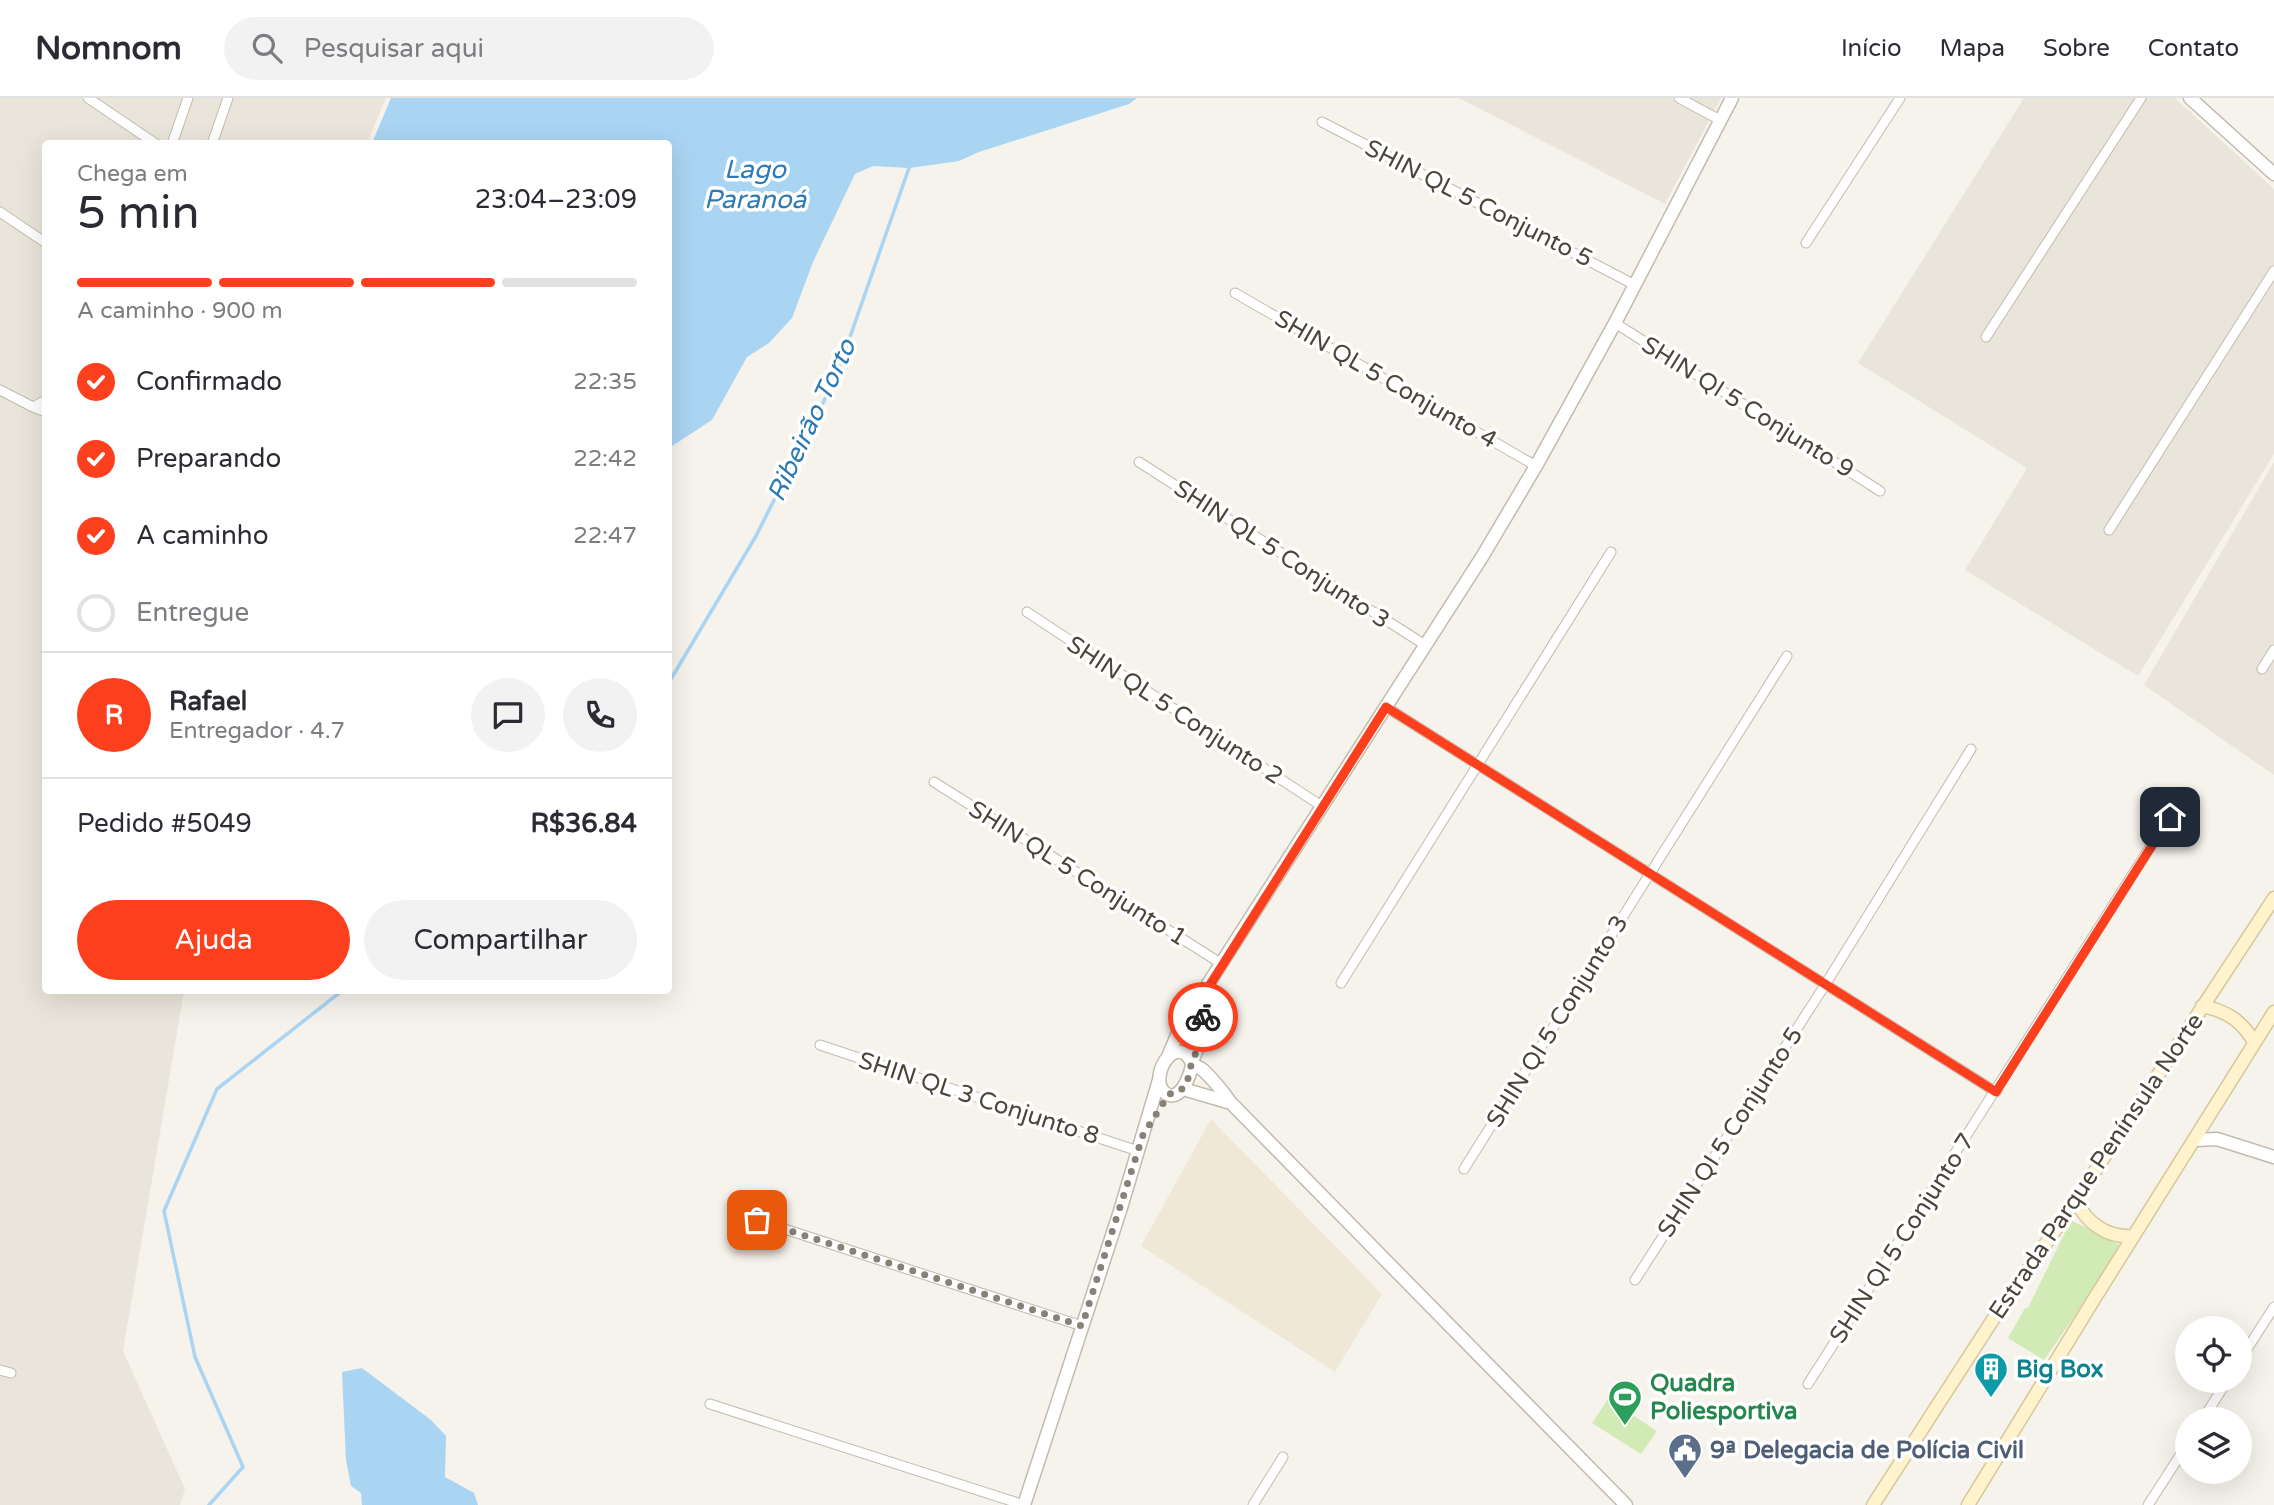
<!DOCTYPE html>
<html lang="pt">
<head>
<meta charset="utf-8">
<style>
  body { margin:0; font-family:"Varela Round",sans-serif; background:#f2f2f3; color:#2b2b33; height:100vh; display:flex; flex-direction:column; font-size:26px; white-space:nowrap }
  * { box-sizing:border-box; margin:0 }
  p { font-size:23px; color:#7c7c81 }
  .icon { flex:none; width:38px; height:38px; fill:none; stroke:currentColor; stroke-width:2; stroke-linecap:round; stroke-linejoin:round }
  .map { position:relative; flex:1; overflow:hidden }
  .details { position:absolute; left:42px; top:42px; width:630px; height:854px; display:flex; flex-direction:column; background:#fff; border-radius:7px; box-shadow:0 7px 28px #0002 }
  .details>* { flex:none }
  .tools { position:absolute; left:2175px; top:1218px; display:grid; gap:14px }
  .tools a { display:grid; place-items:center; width:77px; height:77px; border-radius:50%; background:#fff; box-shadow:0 7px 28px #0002; font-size:35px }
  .pin { position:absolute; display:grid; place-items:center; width:60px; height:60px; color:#fff; margin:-30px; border-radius:14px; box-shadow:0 4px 10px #0006 }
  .courier { position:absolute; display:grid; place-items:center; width:70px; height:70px; margin:-35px; border:5px solid #fc3f1d; border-radius:50%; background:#fff; color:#222; box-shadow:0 2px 9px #0007 }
  .overview em { font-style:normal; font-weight:600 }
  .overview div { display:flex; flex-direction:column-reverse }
  .overview { display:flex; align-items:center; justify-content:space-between; height:119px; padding:0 35px }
  h1 { font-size:46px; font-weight:600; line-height:52px }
  .bar { display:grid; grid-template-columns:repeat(4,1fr); gap:10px 7px; align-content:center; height:84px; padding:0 35px }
  .bar i { height:9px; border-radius:5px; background:#e1e1e2 }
  .bar .active { background:#fc3f1d }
  .bar p { grid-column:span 4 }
  .line { display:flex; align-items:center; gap:18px; padding:0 35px; border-top:2px solid #e1e1e2 }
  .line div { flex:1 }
  .round { display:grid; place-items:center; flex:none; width:74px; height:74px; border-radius:37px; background:#f2f2f3 }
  ol { padding:0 35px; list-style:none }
  li { display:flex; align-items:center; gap:21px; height:77px }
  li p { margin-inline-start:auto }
  li .icon { padding:7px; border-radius:50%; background:#fc3f1d; color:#fff; stroke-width:4 }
  li:last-child { color:#7c7c81 }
  li i { width:38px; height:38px; border:4px solid #e1e1e2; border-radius:50% }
  .button { display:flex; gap:14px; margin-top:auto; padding:14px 35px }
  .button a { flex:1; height:80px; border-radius:42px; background:#fc3f1d; color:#fff; font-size:28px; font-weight:600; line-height:80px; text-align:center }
  .button a+a { background:#f2f2f3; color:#2b2b33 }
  header { display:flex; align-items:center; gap:42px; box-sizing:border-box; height:98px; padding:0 35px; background:#fff; border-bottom:2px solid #e1e1e2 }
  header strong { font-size:33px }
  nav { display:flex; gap:38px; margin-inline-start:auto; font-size:24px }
  .search { width:490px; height:63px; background:#f2f2f3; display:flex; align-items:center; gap:18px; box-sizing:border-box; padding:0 24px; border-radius:38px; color:#7c7c81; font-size:26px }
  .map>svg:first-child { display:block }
  .residential { fill:#eae5da }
  .education { fill:#efe8d6 }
  .green { fill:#d2eab5 }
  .water { fill:#a9d4f2 }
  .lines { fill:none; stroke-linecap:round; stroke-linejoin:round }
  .stream { stroke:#a9d4f2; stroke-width:3.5 }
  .minor-casing { stroke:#c2bbae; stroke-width:11 }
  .tertiary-casing { stroke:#c2bbae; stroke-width:15 }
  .secondary-casing { stroke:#d6c79b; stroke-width:15 }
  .minor { stroke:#fff; stroke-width:9 }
  .tertiary { stroke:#fff; stroke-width:12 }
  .secondary { stroke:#fff3cd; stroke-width:12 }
  .done { stroke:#878178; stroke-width:7; stroke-dasharray:0 12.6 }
  .route { stroke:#fc3f1d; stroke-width:9 }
  .labels { text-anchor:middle; stroke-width:7; stroke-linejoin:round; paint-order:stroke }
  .street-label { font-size:24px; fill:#4b4439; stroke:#fff }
  .culture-label { font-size:24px; font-weight:bold; fill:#0d838f; stroke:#fff; text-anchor:start }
  .leisure-label { font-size:24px; font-weight:bold; fill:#27864d; stroke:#fff; text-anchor:start }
  .service-label { font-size:24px; font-weight:bold; fill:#4e5e75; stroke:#fff; text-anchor:start }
  .water-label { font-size:26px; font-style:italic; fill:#2e7ab2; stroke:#fff }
</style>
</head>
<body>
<header>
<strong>Nomnom</strong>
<div class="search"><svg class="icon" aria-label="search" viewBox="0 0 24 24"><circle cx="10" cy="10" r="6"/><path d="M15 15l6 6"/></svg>Pesquisar aqui</div>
<nav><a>Início</a><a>Mapa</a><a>Sobre</a><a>Contato</a></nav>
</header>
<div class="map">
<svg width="2274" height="1407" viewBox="0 0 2274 1407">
  <rect width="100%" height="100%" fill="#f6f3ec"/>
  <path class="residential" d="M0 0H386L367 45 46 46V892L184 893 123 1253 185 1391 180 1407H0Z
    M1459 0H1721L1665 106Z
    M2024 0H2175L2274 91V356L2138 578 1965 472 2027 370 1858 265Z
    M2274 364V677L2144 587Z"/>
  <path class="education" d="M1211 1021 1382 1196 1335 1274 1141 1148Z"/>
  <path class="green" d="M2071 1122 2123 1149 2044 1262 2008 1240 2025 1210H2028Z
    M1608 1301 1657 1333 1641 1356 1592 1325Z"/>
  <path class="water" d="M391 0H1137L1129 6 979 54 959 63 910 70 873 68 855 76 813 164 792 220 769 245 747 259 712 322 669 350 668 46 372 45Z
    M362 1270 431 1322 446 1338 445 1379 474 1395 478 1407H362L361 1395 351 1388 346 1362 342 1274Z"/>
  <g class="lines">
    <path class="stream" d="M668 586 756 438 836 279 910 67
      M209 1407 243 1369 195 1259 164 1113 217 991 343 892"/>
    <g class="minor-casing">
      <path id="minor" d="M88 0 156 46
        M1679 0 1720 22
        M1322 24 1635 187
        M172 46 188 0
        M212 46 228 0
        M0 114 46 145
        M1806 145 1900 0
        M1235 195 1536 368
        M1615 225 1880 393
        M1986 239 2141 0
        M0 292 33 309 46 314
        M33 309 46 302
        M1139 364 1425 547
        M2109 432 2274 173
        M1027 514 1323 709
        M2262 571 2274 552
        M1386 609 1996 994
        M934 684 1222 866
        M1341 885 1611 454
        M820 947 1138 1053
        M1464 1071 1787 558
        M757 1122 1082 1228
        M1635 1182 1825 887 1971 651
        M2240 1262 2274 1209
        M0 1272 11 1275
        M1808 1286 2184 696
        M710 1306 1024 1407
        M2203 1321 2227 1283
        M1253 1407 1283 1359
        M2148 1407 2188 1345"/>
    </g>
    <g class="tertiary-casing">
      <path id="tertiary" d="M2190 0 2274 76
        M1167 961 1178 935 1192 911 1482 459 1536 368 1615 225 1732 0
        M1192 964 1197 951 1207 894
        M1192 966C1191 977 1179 1009 1163 993 1152 981 1167 947 1184 955 1190 958 1190 964 1194 967 1197 969 1201 970 1203 972 1214 982 1223 994 1231 1005L1626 1407
        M1183 991 1231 1005
        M2195 1042 2217 1041 2274 1059
        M1024 1407 1120 1113 1159 982"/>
    </g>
    <g class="secondary-casing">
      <path id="secondary" d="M2202 908C2227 913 2242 923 2254 944
        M2076 1102C2086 1125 2107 1140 2133 1138
        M1873 1407 1992 1223 2076 1102 2274 800
        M1968 1407 2091 1206 2274 914"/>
    </g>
    <use href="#minor" class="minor"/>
    <use href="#tertiary" class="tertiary"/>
    <use href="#secondary" class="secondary"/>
  </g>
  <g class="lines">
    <path class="done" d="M757 1122 1082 1228 1143 1037 1169 996C1189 994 1188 978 1192 963 1193 959 1196 956 1197 952 1200 942 1201 930 1203 919"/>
    <path class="route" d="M1203 919 1208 890 1386 609 1996 994 2170 719"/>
  </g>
  <defs>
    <g id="building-pin" transform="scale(1.75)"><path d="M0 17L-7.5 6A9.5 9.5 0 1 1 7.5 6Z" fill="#0f9aa8" stroke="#fff"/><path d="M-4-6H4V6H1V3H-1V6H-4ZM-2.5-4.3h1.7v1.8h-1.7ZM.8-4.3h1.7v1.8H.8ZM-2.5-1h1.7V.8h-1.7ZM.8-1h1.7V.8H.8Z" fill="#fff"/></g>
    <g id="stadium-pin" transform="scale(1.75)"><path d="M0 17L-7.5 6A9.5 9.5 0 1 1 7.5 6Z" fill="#2e9e5b" stroke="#fff"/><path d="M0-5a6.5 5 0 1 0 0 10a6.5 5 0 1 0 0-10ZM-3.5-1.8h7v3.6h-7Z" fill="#fff"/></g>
    <g id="civic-pin" transform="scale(1.75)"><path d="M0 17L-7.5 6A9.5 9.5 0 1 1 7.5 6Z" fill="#5c6f8a" stroke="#fff"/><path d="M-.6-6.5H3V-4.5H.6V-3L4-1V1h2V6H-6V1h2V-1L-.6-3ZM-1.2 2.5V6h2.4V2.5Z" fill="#fff"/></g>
  </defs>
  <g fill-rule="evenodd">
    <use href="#building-pin" x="1991" y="1271"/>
    <use href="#stadium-pin" x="1625" y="1299"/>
    <use href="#civic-pin" x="1685" y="1352"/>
  </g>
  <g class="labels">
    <g class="street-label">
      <text transform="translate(1479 105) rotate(27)" y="8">SHIN QL 5 Conjunto 5</text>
      <text transform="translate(1386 281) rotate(30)" y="8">SHIN QL 5 Conjunto 4</text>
      <text transform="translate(1748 309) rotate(32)" y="8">SHIN QI 5 Conjunto 9</text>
      <text transform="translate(1282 456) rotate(33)" y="8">SHIN QL 5 Conjunto 3</text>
      <text transform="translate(1175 612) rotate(33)" y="8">SHIN QL 5 Conjunto 2</text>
      <text transform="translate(1078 775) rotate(32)" y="8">SHIN QL 5 Conjunto 1</text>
      <text transform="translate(1557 923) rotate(-58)" y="8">SHIN QI 5 Conjunto 3</text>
      <text transform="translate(979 1000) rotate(18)" y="8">SHIN QL 3 Conjunto 8</text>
      <text transform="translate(1730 1034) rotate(-57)" y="8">SHIN QI 5 Conjunto 5</text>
      <text transform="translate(2096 1068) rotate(-56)" y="8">Estrada Parque Península Norte</text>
      <text transform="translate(1902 1140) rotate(-57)" y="8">SHIN QI 5 Conjunto 7</text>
    </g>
    <g class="culture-label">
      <text x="2016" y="1279">Big Box</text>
    </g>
    <g class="leisure-label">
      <text x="1650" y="1293">Quadra<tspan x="1650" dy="28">Poliesportiva</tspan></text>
    </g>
    <g class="service-label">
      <text x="1710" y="1360">9ª Delegacia de Polícia Civil</text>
    </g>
    <g class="water-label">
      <text x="755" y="80">Lago<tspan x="755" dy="30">Paranoá</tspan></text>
      <text transform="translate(811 322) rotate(-65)" y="9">Ribeirão Torto</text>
    </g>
  </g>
</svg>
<div class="tools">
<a><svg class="icon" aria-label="locate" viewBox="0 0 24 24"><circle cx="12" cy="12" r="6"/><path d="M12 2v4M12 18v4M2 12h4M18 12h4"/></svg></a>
<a><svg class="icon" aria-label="layers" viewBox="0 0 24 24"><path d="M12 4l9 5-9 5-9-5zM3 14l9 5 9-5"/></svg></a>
</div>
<div class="pin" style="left:757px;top:1122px;background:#ea580c"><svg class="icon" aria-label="bag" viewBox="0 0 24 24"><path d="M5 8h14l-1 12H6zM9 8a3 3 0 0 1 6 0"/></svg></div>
<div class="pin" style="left:2170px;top:719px;background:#1f2937"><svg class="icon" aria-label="home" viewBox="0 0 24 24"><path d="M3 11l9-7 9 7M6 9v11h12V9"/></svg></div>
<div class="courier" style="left:1203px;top:919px"><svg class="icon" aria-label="bike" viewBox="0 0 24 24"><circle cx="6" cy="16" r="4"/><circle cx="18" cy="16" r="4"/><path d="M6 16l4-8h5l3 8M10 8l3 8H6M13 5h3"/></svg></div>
<section class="details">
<div class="overview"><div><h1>5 min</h1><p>Chega em</p></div><em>23:04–23:09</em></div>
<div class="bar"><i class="active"></i><i class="active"></i><i class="active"></i><i></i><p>A caminho · 900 m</p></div>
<ol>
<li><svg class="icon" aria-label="check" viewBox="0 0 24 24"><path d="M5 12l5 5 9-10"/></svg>Confirmado<p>22:35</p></li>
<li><svg class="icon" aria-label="check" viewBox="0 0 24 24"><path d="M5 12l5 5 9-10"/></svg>Preparando<p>22:42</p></li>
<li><svg class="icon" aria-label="check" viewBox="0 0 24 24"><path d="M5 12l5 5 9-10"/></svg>A caminho<p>22:47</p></li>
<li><i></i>Entregue</li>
</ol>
<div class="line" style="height:126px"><b class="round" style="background:#fc3f1d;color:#fff">R</b><div><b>Rafael</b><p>Entregador · 4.7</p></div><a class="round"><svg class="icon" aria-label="chat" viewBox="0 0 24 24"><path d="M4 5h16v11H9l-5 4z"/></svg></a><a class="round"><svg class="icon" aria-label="phone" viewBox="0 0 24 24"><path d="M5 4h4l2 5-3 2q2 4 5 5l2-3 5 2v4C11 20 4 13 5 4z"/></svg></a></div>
<div class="line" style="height:91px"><div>Pedido #5049</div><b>R$36.84</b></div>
<div class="button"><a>Ajuda</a><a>Compartilhar</a></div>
</section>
</div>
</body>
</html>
